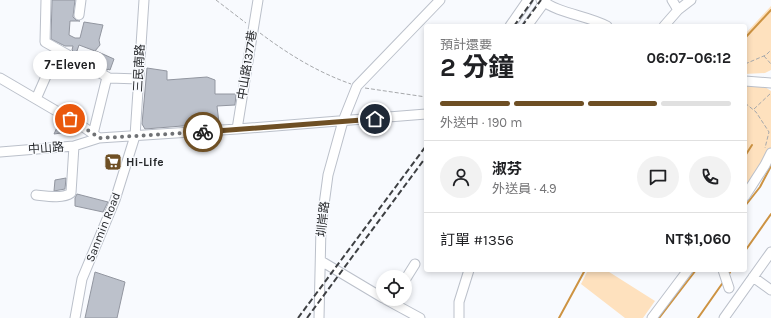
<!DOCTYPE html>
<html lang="zh-TW">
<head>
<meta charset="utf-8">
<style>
  body { margin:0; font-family:Karla,"Noto Sans TC",sans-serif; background:#f2f2f2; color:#202124; height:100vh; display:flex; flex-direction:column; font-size:15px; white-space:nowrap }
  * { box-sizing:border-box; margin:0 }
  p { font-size:13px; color:#757577 }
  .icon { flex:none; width:22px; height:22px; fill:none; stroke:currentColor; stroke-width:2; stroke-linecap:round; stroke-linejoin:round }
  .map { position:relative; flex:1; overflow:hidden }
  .drawer { position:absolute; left:424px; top:24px; width:323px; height:248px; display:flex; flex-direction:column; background:#fff; border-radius:4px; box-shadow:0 2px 6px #0003 }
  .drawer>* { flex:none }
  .controls { position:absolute; left:376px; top:270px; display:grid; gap:8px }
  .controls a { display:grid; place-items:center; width:36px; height:36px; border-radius:50%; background:#fff; box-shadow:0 2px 6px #0003; font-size:20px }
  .pin { position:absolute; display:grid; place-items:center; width:34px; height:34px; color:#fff; margin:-17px; border:2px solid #fff; border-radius:50%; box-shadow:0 1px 4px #0007 }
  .courier { position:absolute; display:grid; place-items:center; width:40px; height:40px; margin:-20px; border:3px solid #6e4f24; border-radius:50%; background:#fff; color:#222; box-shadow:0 1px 5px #0007 }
  .bubble { position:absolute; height:28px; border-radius:14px; background:#fff; box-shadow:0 2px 6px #0003; font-size:13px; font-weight:700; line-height:28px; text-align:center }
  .head em { font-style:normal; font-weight:700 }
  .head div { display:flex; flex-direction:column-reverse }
  .head { display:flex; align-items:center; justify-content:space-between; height:68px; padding:0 16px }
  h1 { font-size:26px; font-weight:700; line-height:30px }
  .bar { display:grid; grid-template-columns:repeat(4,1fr); gap:6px 4px; align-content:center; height:48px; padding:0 16px }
  .bar i { height:5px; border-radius:3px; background:#e0e0e0 }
  .bar .selected { background:#6e4f24 }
  .bar p { grid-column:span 4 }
  .line { display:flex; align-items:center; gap:10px; padding:0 16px; border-top:1px solid #e0e0e0 }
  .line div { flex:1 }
  .round { display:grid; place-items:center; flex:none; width:42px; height:42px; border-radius:21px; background:#f2f2f2 }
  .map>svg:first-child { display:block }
  .green { fill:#fee1be }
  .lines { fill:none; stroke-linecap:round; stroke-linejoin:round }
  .stream { stroke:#cd9342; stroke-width:2 }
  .building { fill:#bcc1cb; stroke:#9296a0 }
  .minor-casing { stroke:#bbc0ca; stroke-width:11 }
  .path { stroke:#a6a8ab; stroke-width:1; stroke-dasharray:4 2; stroke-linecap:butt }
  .minor { stroke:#fff; stroke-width:9 }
  .rail { stroke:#3e4043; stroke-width:2; stroke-dasharray:6 3; stroke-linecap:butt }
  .done { stroke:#707275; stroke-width:4; stroke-dasharray:0 7.2 }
  .route { stroke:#6e4f24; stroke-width:5 }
  .labels { text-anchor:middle; stroke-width:3; stroke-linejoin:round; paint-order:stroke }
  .street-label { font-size:12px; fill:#26282b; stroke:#f8fafe }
  .poi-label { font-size:12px; font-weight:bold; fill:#26282b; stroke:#f8fafe; text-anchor:start }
</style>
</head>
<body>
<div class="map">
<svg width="771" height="318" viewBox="0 0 771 318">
  <rect width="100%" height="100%" fill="#f8fafe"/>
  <path class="green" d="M771 6V70L765 73 745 74V34Z
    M745 85 765 87 771 91V153L745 196Z
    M588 270H606L655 301 643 318H625L581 284Z"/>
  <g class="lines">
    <path class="stream" d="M745 38 771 10
      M745 156 752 145
      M745 206 760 187 771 166
      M745 251 771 214
      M728 276 731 270
      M559 318 585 270
      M659 318 696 270
      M698 318 724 281"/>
  </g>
  <path class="building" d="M52 0H75L73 17 76 20 80 21H70L69 35 75 38H80L84 22 103 25 99 40 100 45 95 51 79 45 77 51 74 52 72 50 73 46H65L51 39Z
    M96 51 114 59 110 70 108 69V70L91 61Z
    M147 68 167 71V80L207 77 215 80V94H236L235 105 217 106 219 123 145 129 142 124Z
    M60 121 70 127 75 131 54 134Z
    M116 155 120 159 117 167 107 165 108 156Z
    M66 178 65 189 54 191 55 180Z
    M77 194 108 202 103 212 75 206V198Z
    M95 272 125 282 117 318H85Z"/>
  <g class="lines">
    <g class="minor-casing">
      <path id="minor" d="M46 0 45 42 109 78 139 79
        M541 0C560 14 586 15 607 26
        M672 0 678 10
        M79 15 81 0
        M510 26 528 0
        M527 26 546 0
        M664 26 678 10 691 0
        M0 78 82 126 99 138
        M745 81 771 83
        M36 99 58 49
        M237 129 258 0
        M93 134 107 77
        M0 152 74 146 99 138 237 129 426 114
        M36 195C46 196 63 199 71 193L74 146
        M745 196 765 165 771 153
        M321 261 383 298
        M723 270 729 288
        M753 277 771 290
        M405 280 415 264
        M385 299 420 318
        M75 318 82 279 115 200 135 136 144 0
        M319 318 321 227 328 175 343 121 357 86 440 0
        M459 318V302L469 270
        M652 318 688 270
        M724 318 771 252"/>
    </g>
    <path class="path" d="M216 0 246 23
      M260 33C288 54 317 72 351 84
      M764 56 771 64
      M745 64 766 55 771 50
      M365 88 426 97
      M745 103 756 112 769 132 765 148
      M754 109 771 93"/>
    <use href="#minor" class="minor"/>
    <path class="rail" d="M514 26 533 0
      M522 26 541 0
      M298 318 426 146
      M307 318 426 157"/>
  </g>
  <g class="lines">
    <path class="done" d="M70 119 100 138 203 132"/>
    <path class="route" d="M203 132 375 119"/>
  </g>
  <defs>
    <g id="supermarket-square" transform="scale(0.9)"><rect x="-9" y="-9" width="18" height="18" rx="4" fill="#6e4f24" stroke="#f8fafe"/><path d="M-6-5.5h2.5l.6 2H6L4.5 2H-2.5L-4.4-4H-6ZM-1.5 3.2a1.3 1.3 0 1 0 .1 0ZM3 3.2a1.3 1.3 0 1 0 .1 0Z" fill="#fff"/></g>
  </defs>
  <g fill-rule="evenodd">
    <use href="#supermarket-square" x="113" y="162"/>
  </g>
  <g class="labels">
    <g class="street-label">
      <text transform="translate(247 65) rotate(-81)" y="4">中山路1377巷</text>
      <text transform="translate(139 68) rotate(-87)" y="4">三民南路</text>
      <text transform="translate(46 148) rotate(-4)" y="4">中山路</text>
      <text transform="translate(323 219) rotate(-84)" y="4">圳岸路</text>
      <text transform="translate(103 227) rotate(-68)" y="4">Sanmin Road</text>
    </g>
    <g class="poi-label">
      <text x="126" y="166">Hi-Life</text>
    </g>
  </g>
</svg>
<div class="controls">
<a><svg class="icon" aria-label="locate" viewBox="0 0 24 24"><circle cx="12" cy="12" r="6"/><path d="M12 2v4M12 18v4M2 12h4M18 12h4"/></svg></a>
</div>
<div class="pin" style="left:70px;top:119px;background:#ea580c"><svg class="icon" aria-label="bag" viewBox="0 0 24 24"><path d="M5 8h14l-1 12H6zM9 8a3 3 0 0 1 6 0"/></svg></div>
<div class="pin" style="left:375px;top:119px;background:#1f2937"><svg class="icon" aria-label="home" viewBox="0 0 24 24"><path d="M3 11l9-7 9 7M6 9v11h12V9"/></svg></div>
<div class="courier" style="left:203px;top:132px"><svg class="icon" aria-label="bike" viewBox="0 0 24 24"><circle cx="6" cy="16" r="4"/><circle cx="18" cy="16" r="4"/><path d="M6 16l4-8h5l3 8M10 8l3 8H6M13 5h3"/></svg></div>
<div class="bubble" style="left:33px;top:51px;width:74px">7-Eleven</div>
<section class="drawer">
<div class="head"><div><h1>2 分鐘</h1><p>預計還要</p></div><em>06:07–06:12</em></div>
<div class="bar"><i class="selected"></i><i class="selected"></i><i class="selected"></i><i></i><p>外送中 · 190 m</p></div>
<div class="line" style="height:72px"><a class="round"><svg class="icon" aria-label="person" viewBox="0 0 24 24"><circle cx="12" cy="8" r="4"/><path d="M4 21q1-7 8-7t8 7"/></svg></a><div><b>淑芬</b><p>外送員 · 4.9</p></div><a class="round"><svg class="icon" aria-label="chat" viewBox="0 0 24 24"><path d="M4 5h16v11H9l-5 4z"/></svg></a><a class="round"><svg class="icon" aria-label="phone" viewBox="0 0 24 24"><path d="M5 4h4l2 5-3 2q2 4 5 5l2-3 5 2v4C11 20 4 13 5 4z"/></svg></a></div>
<div class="line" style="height:52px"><div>訂單 #1356</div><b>NT$1,060</b></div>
</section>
</div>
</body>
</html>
